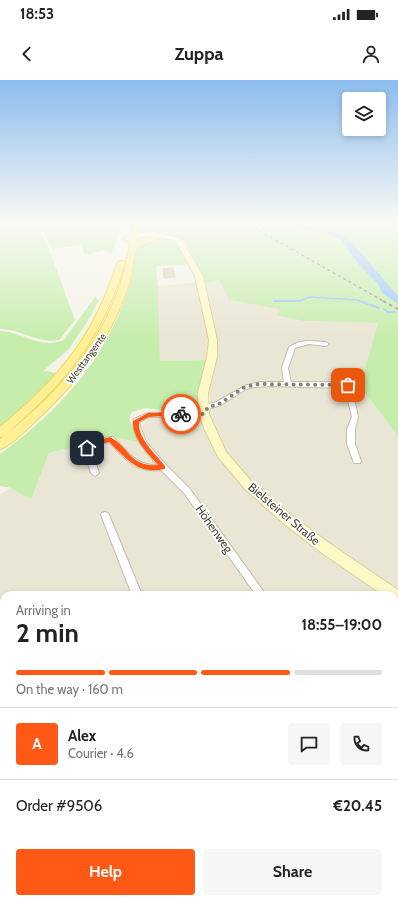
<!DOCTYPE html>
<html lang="en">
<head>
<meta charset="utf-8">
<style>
  body { margin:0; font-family:Cabin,sans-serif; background:#f6f6f6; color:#222; height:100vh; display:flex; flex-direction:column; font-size:15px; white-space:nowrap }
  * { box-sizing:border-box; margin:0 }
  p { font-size:13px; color:#767676 }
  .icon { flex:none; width:22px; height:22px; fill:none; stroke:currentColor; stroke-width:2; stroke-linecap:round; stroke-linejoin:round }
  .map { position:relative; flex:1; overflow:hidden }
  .details { position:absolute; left:0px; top:511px; width:398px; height:312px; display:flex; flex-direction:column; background:#fff; border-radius:12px 12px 0 0; box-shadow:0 2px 6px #0003 }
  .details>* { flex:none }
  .controls { position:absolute; left:342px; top:12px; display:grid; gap:8px }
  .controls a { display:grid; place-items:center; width:44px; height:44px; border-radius:4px; background:#fff; box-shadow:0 2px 6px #0003; font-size:20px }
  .pin { position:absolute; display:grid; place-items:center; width:34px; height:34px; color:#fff; margin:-17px; border-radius:8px; box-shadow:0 2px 6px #0006 }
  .courier { position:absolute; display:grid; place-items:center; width:40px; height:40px; margin:-20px; border:3px solid #ff5915; border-radius:50%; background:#fff; color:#222; box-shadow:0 1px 5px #0007 }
  .summary em { font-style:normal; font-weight:700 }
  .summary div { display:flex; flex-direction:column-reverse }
  .summary { display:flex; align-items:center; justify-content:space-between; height:68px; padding:0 16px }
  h1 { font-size:26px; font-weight:700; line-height:30px }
  .bar { display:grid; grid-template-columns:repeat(4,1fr); gap:6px 4px; align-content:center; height:48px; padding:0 16px }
  .bar i { height:5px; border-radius:3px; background:#e0e0e0 }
  .bar .active { background:#ff5915 }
  .bar p { grid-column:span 4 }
  .line { display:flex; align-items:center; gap:10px; padding:0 16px; border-top:1px solid #e0e0e0 }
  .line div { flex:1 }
  .round { display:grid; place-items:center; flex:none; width:42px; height:42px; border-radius:4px; background:#f6f6f6 }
  .action { display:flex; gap:8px; margin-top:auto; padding:8px 16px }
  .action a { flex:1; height:46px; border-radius:4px; background:#ff5915; color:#fff; font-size:16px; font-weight:700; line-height:46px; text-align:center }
  .action a+a { background:#f6f6f6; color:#222 }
  .status { display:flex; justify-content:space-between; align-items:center; height:28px; padding:0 20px; background:#fff; direction:ltr }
  .status svg { height:11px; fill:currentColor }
  header { display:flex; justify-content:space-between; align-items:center; height:52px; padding:0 16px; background:#fff; font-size:18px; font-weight:700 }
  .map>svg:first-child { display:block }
  .residential { fill:#eae6d5; fill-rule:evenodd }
  .green { fill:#c7edad }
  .water { fill:#9fc7f7 }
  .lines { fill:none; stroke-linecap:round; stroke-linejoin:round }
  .stream-far1 { stroke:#9fc7f7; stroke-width:1.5 }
  .stream { stroke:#9fc7f7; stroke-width:2 }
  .building { fill:#d8d1bc; stroke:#d4caaf }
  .minor-casing { stroke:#c2bda9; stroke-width:2 }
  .secondary-casing { stroke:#dad193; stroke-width:2 }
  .primary-casing { stroke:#efd85c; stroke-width:2 }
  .minor { fill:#fff; fill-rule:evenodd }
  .secondary { fill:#fff9c8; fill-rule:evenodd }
  .primary { fill:#fff097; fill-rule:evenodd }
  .rail-far1 { stroke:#989898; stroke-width:1.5; stroke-dasharray:3 3; stroke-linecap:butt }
  .rail { stroke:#989898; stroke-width:2; stroke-dasharray:3.5 3.5; stroke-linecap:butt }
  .route { fill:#ff5915 }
  .done { stroke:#868274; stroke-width:4; stroke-dasharray:0 7.2 }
  .labels { text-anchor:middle; stroke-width:3.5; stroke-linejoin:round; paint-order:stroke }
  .far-street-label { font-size:10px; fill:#4a4536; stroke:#fff }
  .street-label { font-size:12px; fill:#4a4536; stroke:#fff }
</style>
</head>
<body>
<div class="status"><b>18:53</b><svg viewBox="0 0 49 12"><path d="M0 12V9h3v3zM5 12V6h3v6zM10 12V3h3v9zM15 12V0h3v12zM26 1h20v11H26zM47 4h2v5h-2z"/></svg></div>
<header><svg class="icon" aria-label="back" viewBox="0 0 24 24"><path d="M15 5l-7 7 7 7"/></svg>Zuppa<svg class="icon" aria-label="person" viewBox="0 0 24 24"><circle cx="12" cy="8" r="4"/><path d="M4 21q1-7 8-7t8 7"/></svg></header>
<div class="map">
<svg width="398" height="823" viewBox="0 0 398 823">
  <rect width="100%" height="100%" fill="#f5f3e8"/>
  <path class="residential" d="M219 200 229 220 283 229 276 235 303 241 378 243 360 306 398 356V823H0V414L11 408 31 418 49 373 115 357 145 363 142 347 147 339 165 336 213 334 209 314 216 280 160 281 158 206ZM4 515H394V819H4Z"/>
  <path class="green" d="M0 142H35L49 169 75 240 59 260C38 264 21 249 0 249Z
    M37 142H123L111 174 104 170 85 175 81 165 53 169Z
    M144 142H398V356L360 306 378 243 303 241 276 235 280 231 279 229 229 220 219 200 204 203C199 192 189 162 178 157 167 151 154 154 144 146Z
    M158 158C178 157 181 168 188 184L156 186 158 206 160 281 206 280 200 303 198 330 196 332H174L145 328 132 332 129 338 138 362 114 357 49 373 31 419 11 408 0 406V374C60 330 104 282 128 210 133 196 133 180 138 165Z
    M95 217 99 220 87 242 68 270 43 291 59 293 42 311 0 348V251C24 252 39 270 64 260Z"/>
  <path class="water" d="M278 142H292L328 148 349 159 398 216V224L382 213 378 204 360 186 341 160 329 155Z"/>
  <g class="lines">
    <path class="stream-far1" d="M274 221H299L310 217 358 220 362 222"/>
    <path class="stream" d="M274 221H300
      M360 221 379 228
      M384 229 388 232H395"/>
  </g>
  <path class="building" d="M173 188 175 197 164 198 163 189Z"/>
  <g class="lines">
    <g class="minor-casing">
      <path id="minor" d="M309 261 326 262 329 264 326 266 309 264 295 268 288 288 291 302C303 302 357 301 363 306L360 308H352L358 337 355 349V364L361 381 360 383H354L347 364V349L352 337 345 308 271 306 254 307 246 309 221 325 211 328 206 336 149 337 139 342 140 346 146 362 166 385 190 409 266 515H256L184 413 161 390C132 392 128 380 109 362L96 365 91 369 99 393 95 396 91 393 83 368 91 361 110 357H113C127 371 136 386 157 385 148 374 129 354 134 339L148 333 202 332 206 325 216 322 247 305 260 302H284L282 288 289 267 299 262Z
        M105 432 108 433 109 435 142 515H132L101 435 102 433Z
        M4 566V576L0 577V567Z
        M170 819H184L183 823H169Z
        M321 819H335V823H321Z"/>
    </g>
    <g class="secondary-casing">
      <path id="secondary" d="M152 152 178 158 184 164 203 196 217 260V277L208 313 209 334 226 372 253 403 291 435 329 463 398 510V520L394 521V515H383L319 471 283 443 245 409 218 377 204 348 199 334 198 313 207 277 209 260 195 196 178 165 174 160 152 156 138 157 126 161 123 159 137 153Z"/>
    </g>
    <g class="primary-casing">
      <path id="primary" d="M133 142H139L137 162 139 159 157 155 161 157C153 163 144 161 137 169 133 175 133 188 131 196 128 207 124 219 119 230 99 276 66 314 29 347 21 355 10 366 0 369V359L4 356 0 357V347C59 298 94 257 117 183L121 181H124L125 183C102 259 66 302 6 354 59 313 104 261 123 196 128 178 130 161 133 142Z"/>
    </g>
    <use href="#minor" class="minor"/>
    <use href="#secondary" class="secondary"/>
    <use href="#primary" class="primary"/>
    <path class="rail-far1" d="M244 142 385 222"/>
    <path class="rail" d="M383 221 398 229"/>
  </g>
  <linearGradient id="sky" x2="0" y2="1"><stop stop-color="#8bbcee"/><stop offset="0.55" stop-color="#fafaf5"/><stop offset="1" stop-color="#fafaf5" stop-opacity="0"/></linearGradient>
  <rect width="398" height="258" fill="url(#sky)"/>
  <path class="route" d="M181 332 183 333V335L149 337 139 342C138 359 155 373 165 386V389C137 395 127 379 109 362L96 365 87 371 84 368 92 362 110 357C130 367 129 387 158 385 147 373 132 358 133 341L148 333Z"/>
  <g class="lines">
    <path class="done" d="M181 334H204L208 327 219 324 245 307 259 304 348 305"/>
  </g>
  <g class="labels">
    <g class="far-street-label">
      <text transform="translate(86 278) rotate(-54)" y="4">Westtangente</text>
    </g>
    <g class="street-label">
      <text transform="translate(284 434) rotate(40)" y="4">Bielsteiner Straße</text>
      <text transform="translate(214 449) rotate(55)" y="4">Höhenweg</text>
    </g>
  </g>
</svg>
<div class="controls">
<a><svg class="icon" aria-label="layers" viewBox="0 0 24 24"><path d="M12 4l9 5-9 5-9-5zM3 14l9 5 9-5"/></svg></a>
</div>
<div class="pin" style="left:348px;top:305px;background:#ea580c"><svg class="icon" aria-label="bag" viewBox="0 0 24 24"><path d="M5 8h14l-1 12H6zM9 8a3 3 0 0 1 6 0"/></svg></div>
<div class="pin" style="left:87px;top:368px;background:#1f2937"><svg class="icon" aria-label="home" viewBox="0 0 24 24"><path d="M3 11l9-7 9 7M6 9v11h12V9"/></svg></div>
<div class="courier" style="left:181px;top:334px"><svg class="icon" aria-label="bike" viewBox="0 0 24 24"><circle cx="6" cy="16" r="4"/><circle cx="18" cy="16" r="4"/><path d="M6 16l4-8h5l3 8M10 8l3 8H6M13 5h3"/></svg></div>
<section class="details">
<div class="summary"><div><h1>2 min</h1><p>Arriving in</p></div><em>18:55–19:00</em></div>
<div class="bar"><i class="active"></i><i class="active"></i><i class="active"></i><i></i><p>On the way · 160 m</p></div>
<div class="line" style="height:72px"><b class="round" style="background:#ff5915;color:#fff">A</b><div><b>Alex</b><p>Courier · 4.6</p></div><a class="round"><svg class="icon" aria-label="chat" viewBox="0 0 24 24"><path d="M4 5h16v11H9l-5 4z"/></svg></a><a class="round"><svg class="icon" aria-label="phone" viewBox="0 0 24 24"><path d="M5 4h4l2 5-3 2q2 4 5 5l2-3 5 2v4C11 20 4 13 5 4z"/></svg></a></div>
<div class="line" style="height:52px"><div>Order #9506</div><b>€20.45</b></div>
<div class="action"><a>Help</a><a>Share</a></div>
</section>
</div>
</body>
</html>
